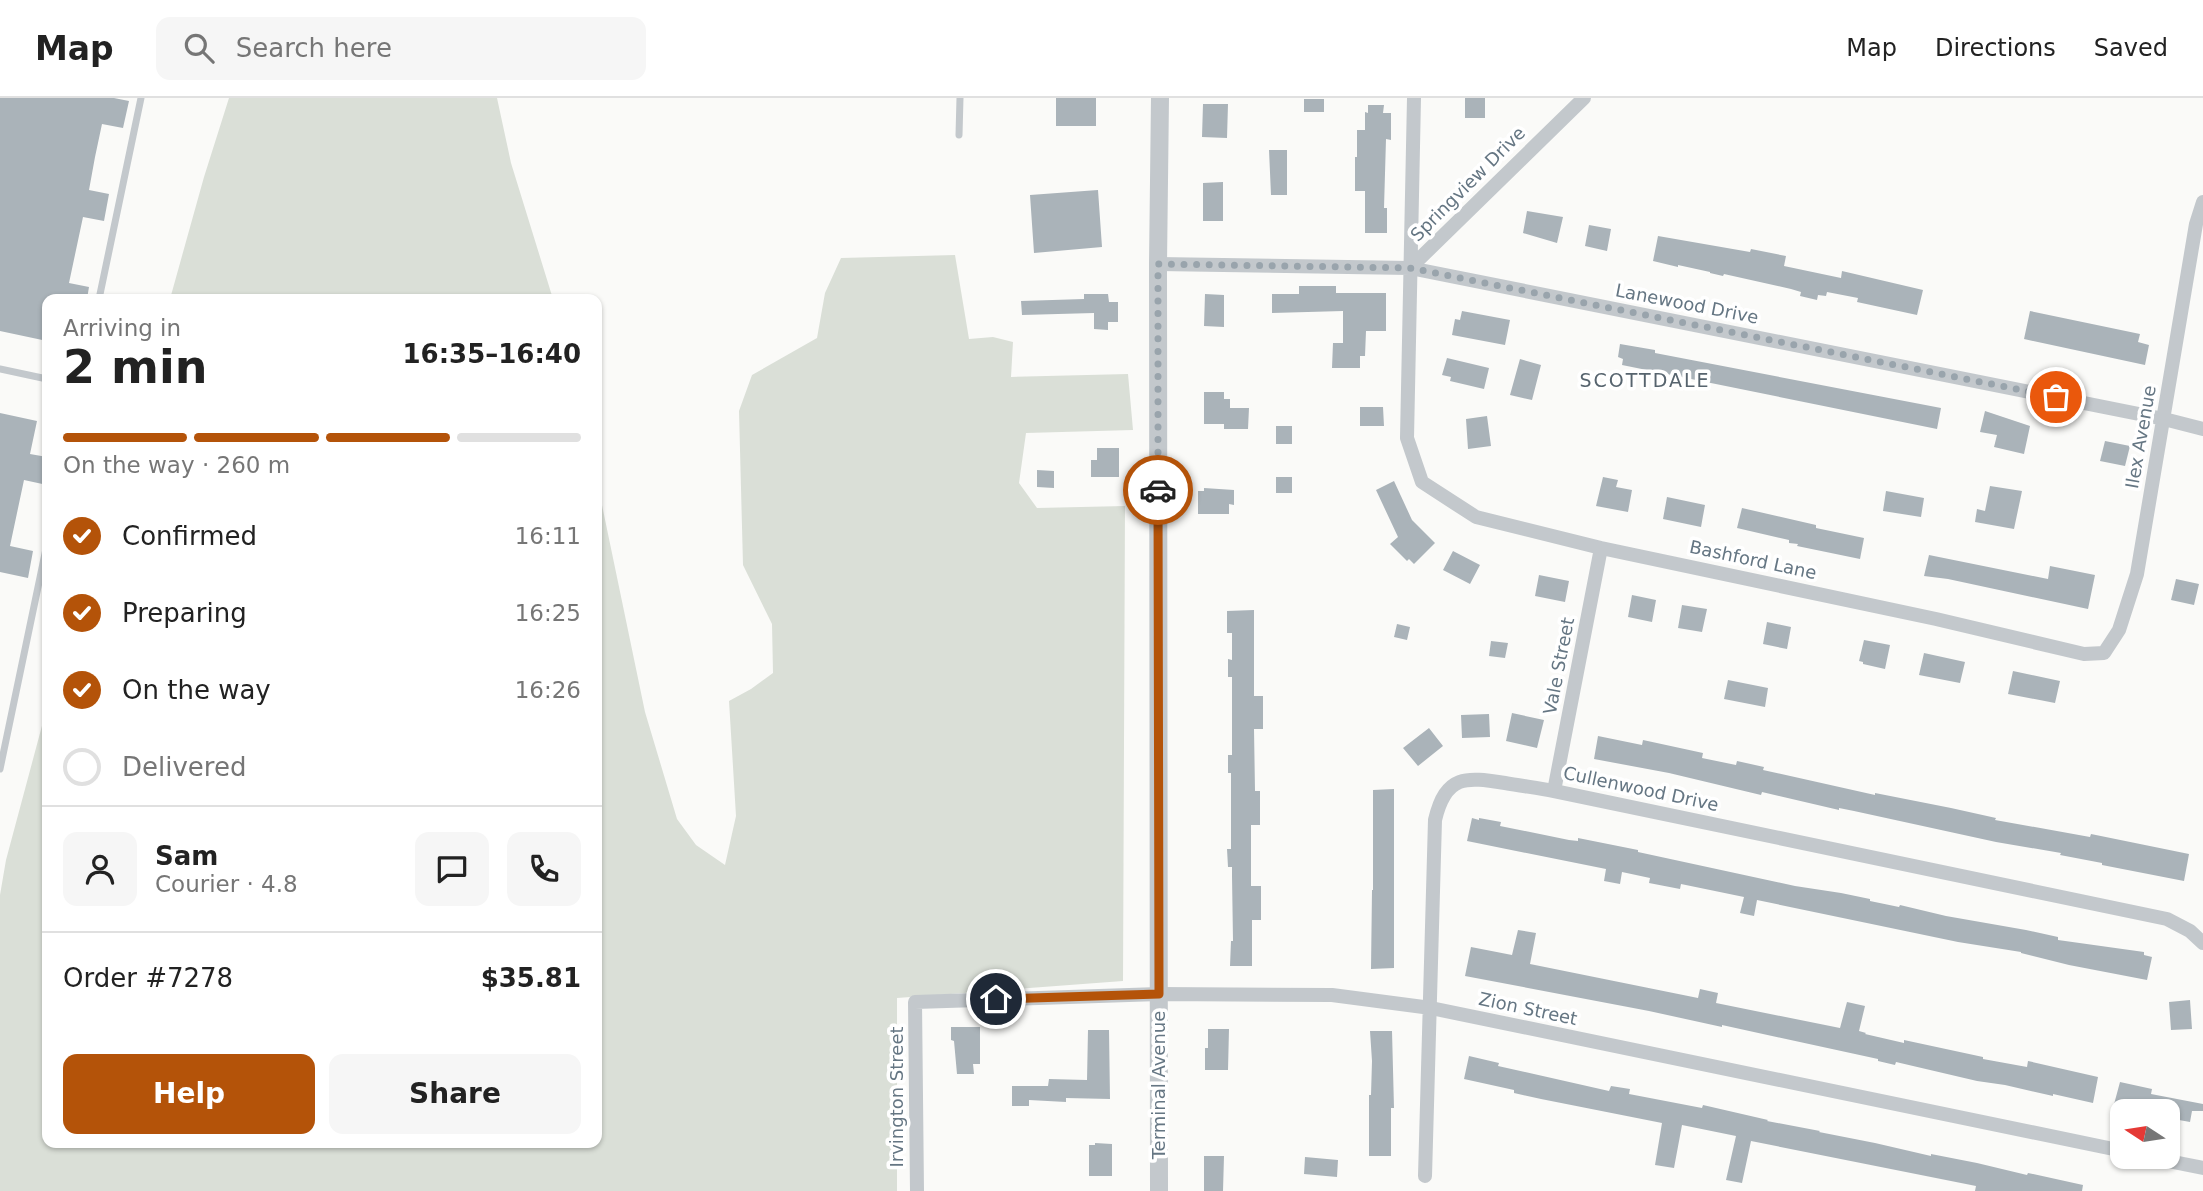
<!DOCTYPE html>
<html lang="en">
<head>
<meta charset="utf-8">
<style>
  body { margin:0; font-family:"DejaVu Sans",sans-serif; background:#f6f6f6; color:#222; height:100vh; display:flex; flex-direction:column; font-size:26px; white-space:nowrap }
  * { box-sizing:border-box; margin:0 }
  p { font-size:23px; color:#767676 }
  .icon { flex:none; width:38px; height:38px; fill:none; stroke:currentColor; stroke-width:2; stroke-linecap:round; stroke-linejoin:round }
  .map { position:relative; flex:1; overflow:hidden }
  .sheet { position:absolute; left:42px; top:196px; width:560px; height:854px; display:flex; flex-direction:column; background:#fff; border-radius:14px; box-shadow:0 2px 5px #0004 }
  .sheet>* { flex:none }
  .needle { width:46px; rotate:282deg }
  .buttons { position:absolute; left:2110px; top:1001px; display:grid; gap:14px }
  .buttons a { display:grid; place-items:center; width:70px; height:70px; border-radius:14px; background:#fff; box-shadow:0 2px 5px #0004; font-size:35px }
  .pin { position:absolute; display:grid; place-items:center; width:60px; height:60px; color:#fff; margin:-30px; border:4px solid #fff; border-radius:50%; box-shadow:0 2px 7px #0007 }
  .courier { position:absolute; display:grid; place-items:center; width:70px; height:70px; margin:-35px; border:5px solid #b45309; border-radius:50%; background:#fff; color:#222; box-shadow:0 2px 9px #0007 }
  .summary em { font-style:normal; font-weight:700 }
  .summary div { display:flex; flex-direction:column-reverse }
  .summary { display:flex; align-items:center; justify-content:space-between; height:119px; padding:0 21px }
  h1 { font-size:46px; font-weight:700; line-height:52px }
  .bar { display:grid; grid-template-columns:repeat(4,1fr); gap:10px 7px; align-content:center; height:84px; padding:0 21px }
  .bar i { height:9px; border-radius:5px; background:#e0e0e0 }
  .bar .on { background:#b45309 }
  .bar p { grid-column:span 4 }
  .line { display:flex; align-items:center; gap:18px; padding:0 21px; border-top:2px solid #e0e0e0 }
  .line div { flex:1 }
  .round { display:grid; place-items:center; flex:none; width:74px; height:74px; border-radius:14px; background:#f6f6f6 }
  ol { padding:0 21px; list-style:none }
  li { display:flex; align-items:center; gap:21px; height:77px }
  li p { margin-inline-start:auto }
  li .icon { padding:7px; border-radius:50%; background:#b45309; color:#fff; stroke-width:4 }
  li:last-child { color:#767676 }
  li i { width:38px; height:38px; border:4px solid #e0e0e0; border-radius:50% }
  .action { display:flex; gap:14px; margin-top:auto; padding:14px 21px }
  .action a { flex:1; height:80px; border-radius:14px; background:#b45309; color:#fff; font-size:28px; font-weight:700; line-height:80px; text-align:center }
  .action a+a { background:#f6f6f6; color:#222 }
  header { display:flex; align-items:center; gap:42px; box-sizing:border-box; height:98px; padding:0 35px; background:#fff; border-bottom:2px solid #e0e0e0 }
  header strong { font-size:33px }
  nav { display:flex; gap:38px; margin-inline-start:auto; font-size:24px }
  .search { width:490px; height:63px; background:#f6f6f6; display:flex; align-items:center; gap:18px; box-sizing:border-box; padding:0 24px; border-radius:14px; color:#767676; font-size:26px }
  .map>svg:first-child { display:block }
  .green { fill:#dadfd7 }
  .building { fill:#aab3b9 }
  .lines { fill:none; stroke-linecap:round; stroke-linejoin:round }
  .service { stroke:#c3c8cc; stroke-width:7 }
  .minor { stroke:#c3c8cc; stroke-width:14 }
  .tertiary { stroke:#c3c8cc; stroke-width:18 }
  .done { stroke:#99a4ac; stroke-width:7; stroke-dasharray:0 12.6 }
  .route { stroke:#b45309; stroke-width:9 }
  .labels { text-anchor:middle; stroke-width:7; stroke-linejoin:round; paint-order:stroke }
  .street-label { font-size:18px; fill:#657683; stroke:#fff }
  .neighbourhood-label { font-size:19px; letter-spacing:2px; fill:#57646e; stroke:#fff }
</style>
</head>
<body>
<header>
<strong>Map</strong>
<div class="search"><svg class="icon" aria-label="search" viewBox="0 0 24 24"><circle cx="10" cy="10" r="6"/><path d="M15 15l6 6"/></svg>Search here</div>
<nav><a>Map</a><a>Directions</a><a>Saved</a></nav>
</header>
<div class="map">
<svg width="2203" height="1093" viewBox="0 0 2203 1093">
  <rect width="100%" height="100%" fill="#fafaf8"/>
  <path class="green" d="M229 0H497L511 65 553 201H170L204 79Z
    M955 157 969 241 993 239 1013 244 1011 279 1128 276 1133 332 1026 335 1019 385 1037 410 1125 408 1123 883 897 900V1093H0V797L6 762 47 609V1045H597V383L645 614 677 721 696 747 725 767 736 718 729 603 751 591 773 575 772 526 743 467 739 313 752 277 817 240 825 195 841 160Z"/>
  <path class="building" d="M0 0H114L129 3 123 30 102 26 95 59 89 92 109 96 104 123 83 119 69 185 89 189 87 201H47V243L0 233Z
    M1056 0H1096V28H1056Z
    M1465 0H1485V20H1465Z
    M1304 1H1324V14H1304Z
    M1203 6H1228L1227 40 1202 39Z
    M1368 7H1384L1383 15H1391V42L1386 41 1384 110H1387V135H1365V93H1355V59H1357V32H1365V14L1368 15Z
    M1269 52H1287V97H1271Z
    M1223 84V123H1203V85Z
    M1098 92 1102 149 1034 155 1030 97Z
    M1527 113 1563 119 1557 145 1523 135Z
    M1589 127 1611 131 1607 153 1585 148Z
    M1658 138 1750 154 1751 151 1786 158 1784 168 1841 180 1842 173 1923 192 1917 217 1857 204 1858 200 1827 194 1826 198 1818 197 1817 202 1800 198 1801 194 1791 191 1724 176 1723 178 1710 175V174L1678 167V169L1653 163Z
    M1299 188H1336V195H1386V233H1366L1365 258H1360V270H1332L1333 245H1343V213L1272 215V196H1299Z
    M1084 196H1108L1109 204H1118V224H1108V232L1094 231V215L1022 217 1021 203 1084 201Z
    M1205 196 1224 197V229L1204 228Z
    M1462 213 1510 222 1505 247 1452 237 1455 221 1460 222Z
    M2030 213 2140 236 2138 244 2149 247 2145 267 2024 241Z
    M1620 246 1655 252V255L1941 310 1937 331 1622 267 1623 261 1618 259Z
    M1447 260 1489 270 1484 291 1450 283 1451 279 1442 277Z
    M1520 261 1541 267 1532 302 1510 297Z
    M1204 294H1224V301H1230V310H1249L1248 331H1224V326H1204Z
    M1360 309H1383L1384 328H1360Z
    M1985 313 2030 328 2024 356 1994 349 1997 337 1980 334Z
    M0 315 37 323 30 356 47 359V387L24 382 10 448 33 453 28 480 0 474Z
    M1487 318 1491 348 1468 351 1466 321Z
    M1276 328H1292V346H1276Z
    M2105 343 2130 348 2125 368 2100 363Z
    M1097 350H1119V379H1091V362H1097Z
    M1037 372 1054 373V390L1037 389Z
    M1276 379H1292V395H1276Z
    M1603 379 1618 382 1616 389 1632 392 1628 414 1596 408Z
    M1394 383 1412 422 1435 445 1414 466 1409 461 1407 463 1390 446 1398 439 1376 392Z
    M1990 388 2022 393 2014 431 1975 424 1977 411 1985 413Z
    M1204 390 1234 392V407L1229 406V416H1198V393H1204Z
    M1886 393 1924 400 1921 419 1883 413Z
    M1667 399 1705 407 1701 429 1663 421Z
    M1742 410 1816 427V430L1864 440 1860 461 1797 448 1798 446 1789 445V442L1737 430Z
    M1453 453 1480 467 1470 486 1443 472Z
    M1929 457 2048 481 2050 468 2095 477 2088 511 1948 481 1924 478Z
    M1539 477 1569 483 1565 504 1535 498Z
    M2176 481 2199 486 2194 507 2171 502Z
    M1632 497 1656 502 1652 524 1628 519Z
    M1682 507 1707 511 1702 534 1678 530Z
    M1254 512V598H1263V631H1254L1255 693H1260V727H1251V788H1261V822H1252V868H1230L1231 843H1233L1232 778V769H1228L1227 751H1231V675H1228V657H1232V579H1228V561L1232 562V535H1227V513Z
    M1767 524 1791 529 1787 551 1763 546Z
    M1397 526 1410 529 1407 542 1394 539Z
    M1864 542 1890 547 1885 571 1863 566V564L1859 563Z
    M1491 543 1508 545 1505 560 1489 558Z
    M1924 555 1965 564 1960 585 1919 577Z
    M2013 573 2060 583 2055 605 2008 596Z
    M1728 582 1768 590 1765 609 1724 601Z
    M1512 615 1544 622 1537 650 1506 643Z
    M1489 616 1490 639 1462 640 1461 617Z
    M1429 630 1443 648 1418 668 1403 650Z
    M1598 638 1642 647 1643 642 1703 655 1702 660 1736 667 1737 663 1764 669 1763 672 1875 697V695L1951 710 1996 720 1995 722 2090 739 2091 736 2189 756 2184 783 2102 767V765L2060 757 2061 755 1996 744 1854 713 1839 710V712L1762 694 1761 697 1669 675 1594 661Z
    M1394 691V870L1371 871 1372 792H1373V692Z
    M1472 720 1479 722V720L1501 724 1500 728 1569 742 1578 743V740L1638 752V754L1795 788 1841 795 1870 801V803L1899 809 1900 807 1946 818 2026 832 2058 839V842L2144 854V857L2152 859 2147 882 2069 867 2021 855V854L1958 844 1757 802 1754 818 1740 815 1744 799 1681 786 1680 791 1649 785 1650 780 1622 774 1620 786 1604 783 1606 771 1467 743Z
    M1518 832 1536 835 1530 866 1698 900 1700 891 1718 895 1716 905 1840 930 1847 904 1865 908 1859 933 1866 935 1865 936 1904 945V942L1983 959V961L2027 969 2028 963 2098 979 2093 1005 2053 996V998L2005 987 1977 983 1896 964 1895 967 1878 963V961L1722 927V929L1649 913 1465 878 1471 849 1512 857Z
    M2190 902 2192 931 2171 932 2169 904Z
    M951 929H980V966H973L974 976H957L954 943 951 942Z
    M1208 931H1229L1228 972H1205V950H1208Z
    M1088 932H1109L1110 1001 1066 1000V1004L1029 1002V1008H1012V988H1048L1049 981 1087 982Z
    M1370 933H1392L1394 1010H1391V1058H1369V997H1371L1372 963Z
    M1469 958 1499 965 1498 968 1609 993 1611 988 1630 991 1629 996 1702 1010 1703 1007 1768 1022 1767 1023 1820 1033 1819 1034 1875 1045 1931 1058V1056L1977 1065 2027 1077 2028 1075 2083 1087 2082 1093H1975L1976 1088 1751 1043 1742 1085 1726 1082 1736 1038 1682 1027 1674 1070 1655 1067 1662 1025 1541 1001 1514 995V992L1464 981Z
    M2120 984 2152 991 2151 996 2203 1006V1013H2192L2190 1024 2168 1020V1013L2115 1012 2113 1010Z
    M1095 1045 1112 1046V1078H1089V1047H1095Z
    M1204 1058H1224L1223 1093H1204Z
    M1305 1059 1338 1062 1337 1079 1304 1076Z"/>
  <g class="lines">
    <path class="service" d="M959 37 960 0
      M99 201 141 0
      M0 271 47 281
      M0 671 47 446"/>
    <path class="minor" d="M1414 0 1407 340 1422 384 1476 419 1601 450 1936 521 2084 556 2104 555 2119 532 2137 476 2196 126 2203 104
      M1158 166 1410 170 2164 321 2203 331
      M1410 170 1584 0
      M1554 693 1601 450
      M2148 1059 2203 1070
      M1425 1078 1435 722C1446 676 1466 679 1505 685 1522 688 1538 690 1554 693L2167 821 2190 833 2203 845
      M917 1093 915 904 1159 896 1332 897 1431 910 2123 1053"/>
    <path class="tertiary" d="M1159 1093 1158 166 1160 0"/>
  </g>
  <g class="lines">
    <path class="done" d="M1158 392V166L1410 170 2056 299"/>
    <path class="route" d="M996 901 1159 896 1158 392"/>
  </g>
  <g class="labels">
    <g class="street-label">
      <text transform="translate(1468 86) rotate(-45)" y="6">Springview Drive</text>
      <text transform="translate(1687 206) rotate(11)" y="6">Lanewood Drive</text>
      <text transform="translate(2141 339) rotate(-80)" y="6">Ilex Avenue</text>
      <text transform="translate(1753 462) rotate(12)" y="6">Bashford Lane</text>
      <text transform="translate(1559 568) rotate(-79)" y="6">Vale Street</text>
      <text transform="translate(1641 691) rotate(12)" y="6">Cullenwood Drive</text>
      <text transform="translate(1528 911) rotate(12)" y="6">Zion Street</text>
      <text transform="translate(1159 987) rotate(-90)" y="6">Terminal Avenue</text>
      <text transform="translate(897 999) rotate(-90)" y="6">Irvington Street</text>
    </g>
    <g class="neighbourhood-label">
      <text x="1645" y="289">SCOTTDALE</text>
    </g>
  </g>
</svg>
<div class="buttons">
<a><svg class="needle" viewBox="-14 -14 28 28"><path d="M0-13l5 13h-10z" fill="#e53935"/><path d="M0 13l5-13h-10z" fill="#767676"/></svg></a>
</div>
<div class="pin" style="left:2056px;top:299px;background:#ea580c"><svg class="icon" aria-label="bag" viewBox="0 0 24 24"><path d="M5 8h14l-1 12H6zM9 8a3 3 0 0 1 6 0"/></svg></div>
<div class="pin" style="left:996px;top:901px;background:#1f2937"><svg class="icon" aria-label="home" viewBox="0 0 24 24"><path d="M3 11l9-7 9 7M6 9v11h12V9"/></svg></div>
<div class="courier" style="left:1158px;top:392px"><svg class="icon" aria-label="car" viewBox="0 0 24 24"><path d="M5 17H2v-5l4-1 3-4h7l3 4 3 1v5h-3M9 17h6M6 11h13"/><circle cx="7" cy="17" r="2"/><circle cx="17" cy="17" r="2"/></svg></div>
<section class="sheet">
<div class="summary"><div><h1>2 min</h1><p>Arriving in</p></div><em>16:35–16:40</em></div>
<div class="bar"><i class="on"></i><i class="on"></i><i class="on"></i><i></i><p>On the way · 260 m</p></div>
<ol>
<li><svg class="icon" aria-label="check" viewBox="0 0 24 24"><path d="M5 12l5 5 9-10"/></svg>Confirmed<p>16:11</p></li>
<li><svg class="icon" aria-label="check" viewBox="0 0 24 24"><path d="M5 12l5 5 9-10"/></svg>Preparing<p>16:25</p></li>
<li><svg class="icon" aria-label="check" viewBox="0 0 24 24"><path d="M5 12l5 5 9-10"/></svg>On the way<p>16:26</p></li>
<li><i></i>Delivered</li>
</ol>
<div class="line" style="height:126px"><a class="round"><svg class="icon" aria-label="person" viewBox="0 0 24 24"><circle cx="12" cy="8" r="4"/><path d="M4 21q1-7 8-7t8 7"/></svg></a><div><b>Sam</b><p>Courier · 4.8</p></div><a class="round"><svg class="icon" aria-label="chat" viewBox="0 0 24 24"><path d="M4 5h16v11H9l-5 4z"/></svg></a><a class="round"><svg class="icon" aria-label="phone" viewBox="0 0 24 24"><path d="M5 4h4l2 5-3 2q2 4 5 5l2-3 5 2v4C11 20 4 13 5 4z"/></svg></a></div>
<div class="line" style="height:91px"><div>Order #7278</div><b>$35.81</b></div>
<div class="action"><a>Help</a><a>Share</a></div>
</section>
</div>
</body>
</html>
